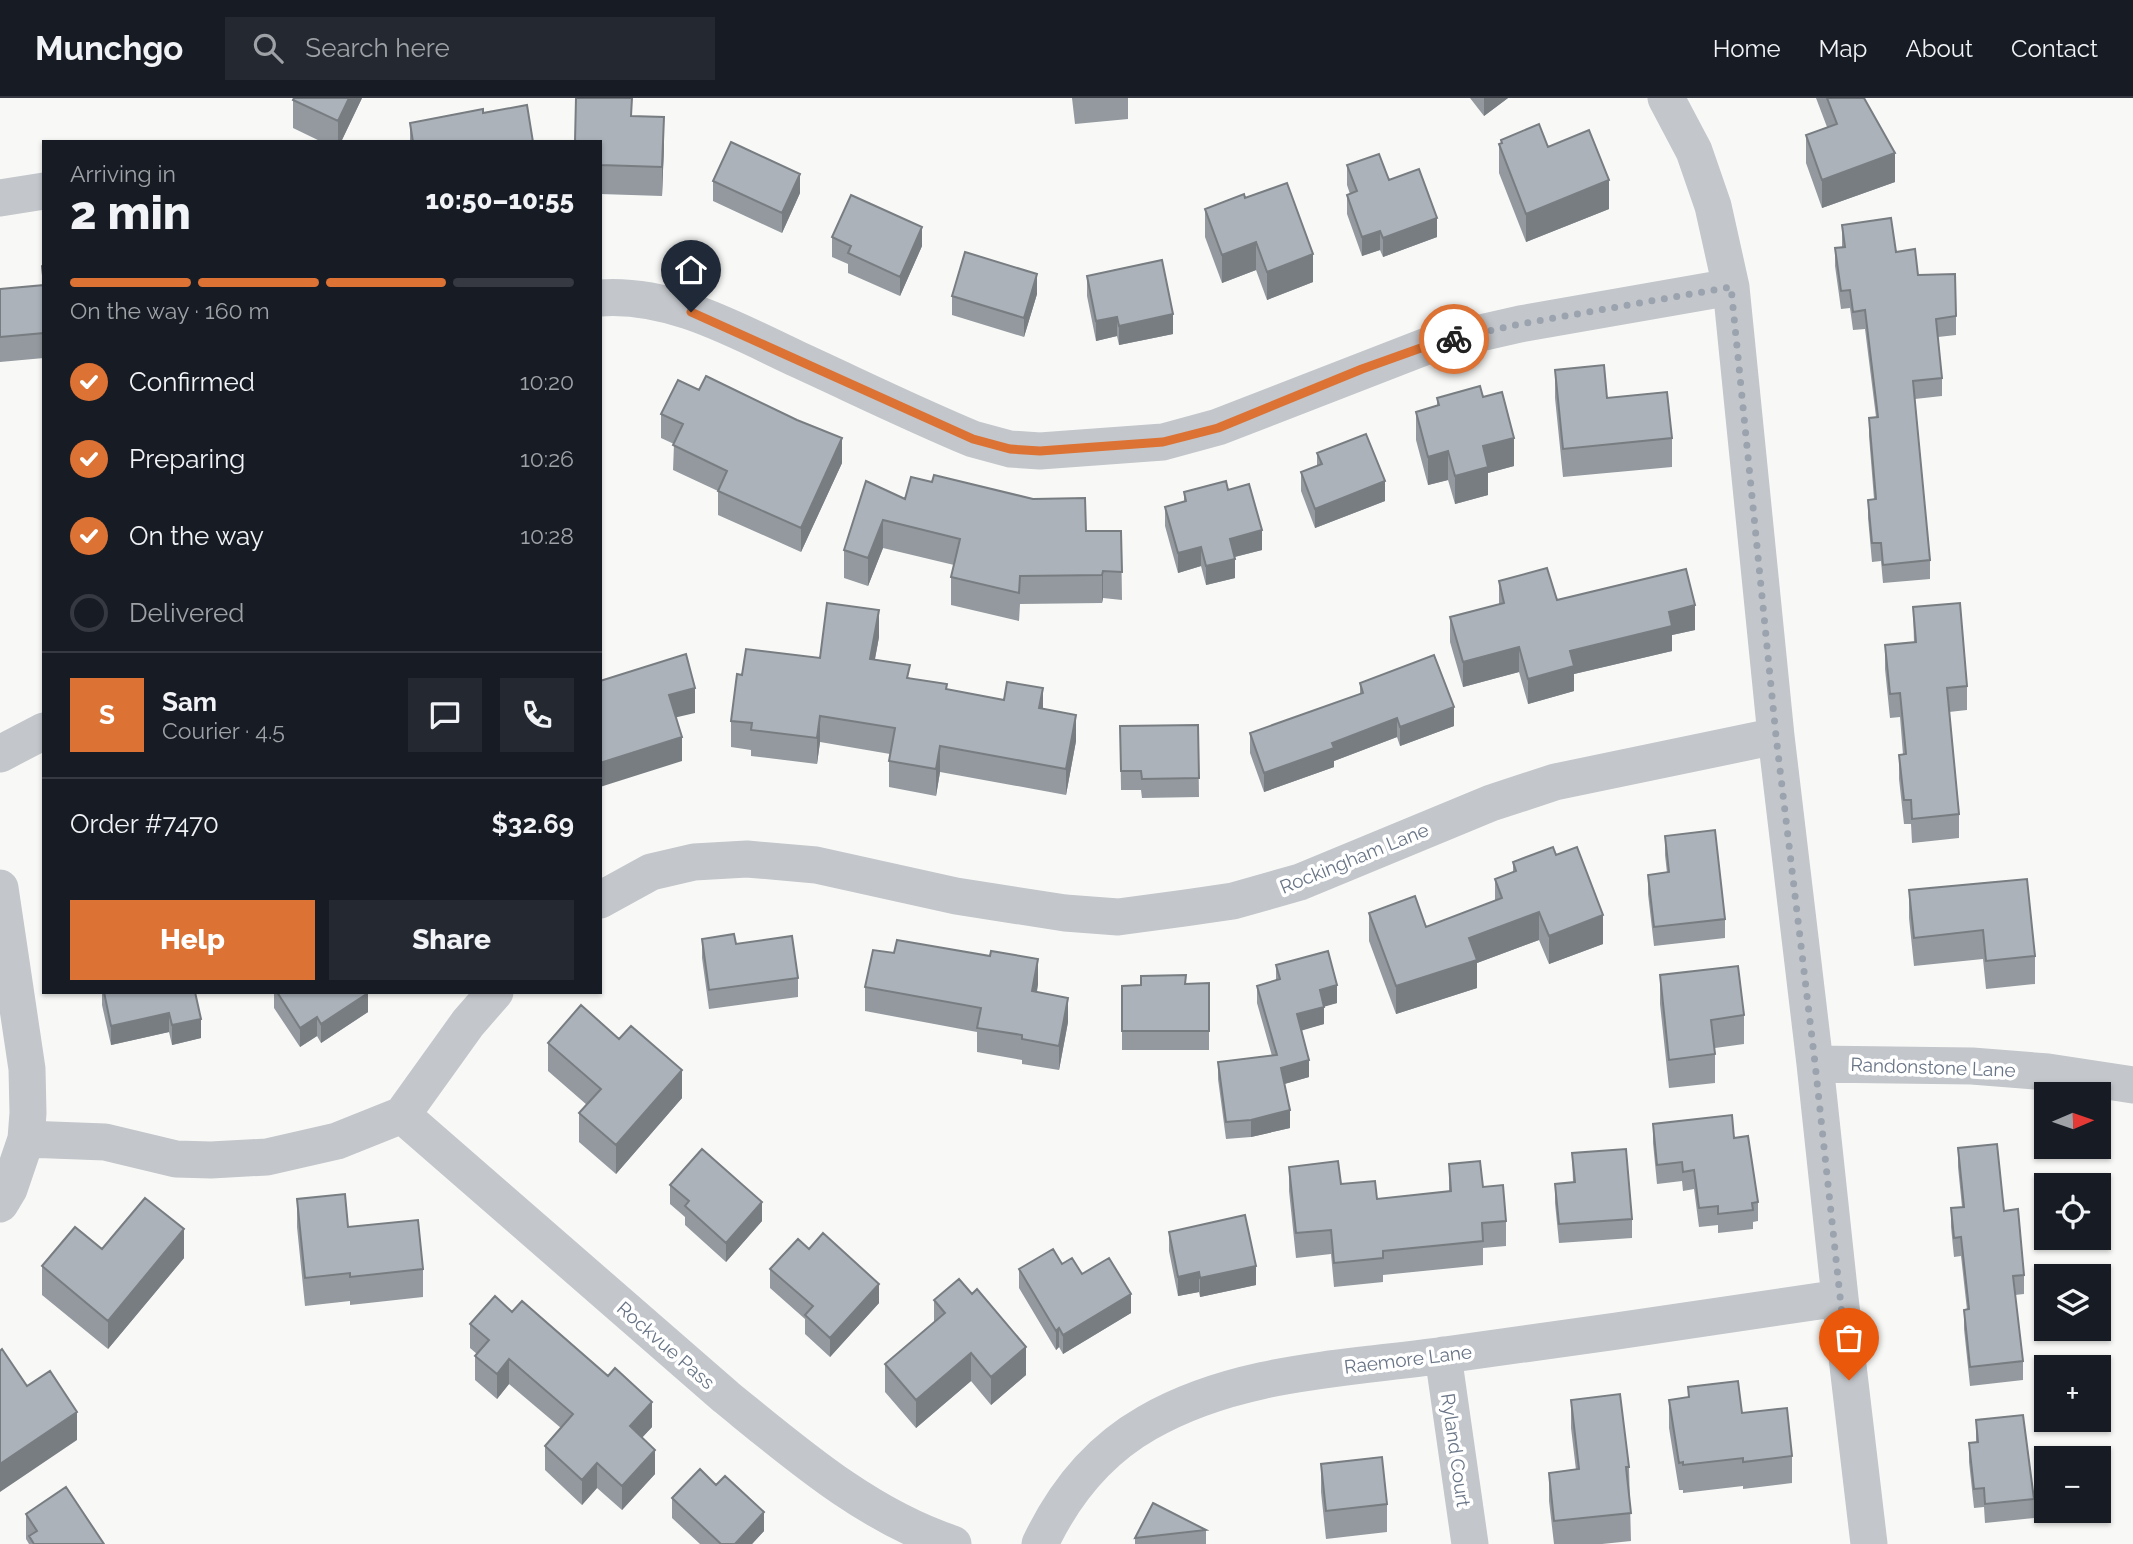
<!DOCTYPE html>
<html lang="en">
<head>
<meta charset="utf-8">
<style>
  body { margin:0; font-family:Raleway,sans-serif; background:#242831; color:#f1f3f6; height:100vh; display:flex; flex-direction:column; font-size:26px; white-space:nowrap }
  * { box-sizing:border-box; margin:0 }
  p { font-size:23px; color:#9ea1a6 }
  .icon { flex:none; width:38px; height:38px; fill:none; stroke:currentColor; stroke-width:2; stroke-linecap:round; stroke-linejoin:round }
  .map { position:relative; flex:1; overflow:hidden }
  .sheet { position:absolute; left:42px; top:42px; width:560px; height:854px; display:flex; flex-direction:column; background:#171b24; border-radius:0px; box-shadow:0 2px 5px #0004 }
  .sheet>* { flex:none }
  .needle { width:46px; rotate:88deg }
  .buttons { position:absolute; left:2034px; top:984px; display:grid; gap:14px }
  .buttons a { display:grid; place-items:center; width:77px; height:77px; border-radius:0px; background:#171b24; box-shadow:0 2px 5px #0004; font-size:35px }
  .pin { position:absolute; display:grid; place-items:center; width:60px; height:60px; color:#fff; margin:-72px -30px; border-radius:50% 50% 50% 0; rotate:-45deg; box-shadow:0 0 7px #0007 }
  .pin .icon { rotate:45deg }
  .courier { position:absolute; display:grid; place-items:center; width:70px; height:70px; margin:-35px; border:5px solid #dc7233; border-radius:50%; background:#fff; color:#222; box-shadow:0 2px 9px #0007 }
  .summary em { font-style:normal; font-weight:800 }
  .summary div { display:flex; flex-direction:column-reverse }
  .summary { display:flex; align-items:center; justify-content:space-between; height:119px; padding:0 28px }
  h1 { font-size:46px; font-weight:800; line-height:52px }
  .bar { display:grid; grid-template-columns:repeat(4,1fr); gap:10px 7px; align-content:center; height:84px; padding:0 28px }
  .bar i { height:9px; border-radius:5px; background:#363941 }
  .bar .on { background:#dc7233 }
  .bar p { grid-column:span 4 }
  .line { display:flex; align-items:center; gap:18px; padding:0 28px; border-top:2px solid #363941 }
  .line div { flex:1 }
  .round { display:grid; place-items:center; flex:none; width:74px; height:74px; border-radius:0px; background:#242831 }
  ol { padding:0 28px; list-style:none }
  li { display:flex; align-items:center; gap:21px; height:77px }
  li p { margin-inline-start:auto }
  li .icon { padding:7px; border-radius:50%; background:#dc7233; color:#fff; stroke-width:4 }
  li:last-child { color:#9ea1a6 }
  li i { width:38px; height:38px; border:4px solid #363941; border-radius:50% }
  .button { display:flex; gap:14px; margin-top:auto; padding:14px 28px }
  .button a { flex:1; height:80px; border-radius:0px; background:#dc7233; color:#fff; font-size:28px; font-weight:800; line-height:80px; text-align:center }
  .button a+a { background:#242831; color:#f1f3f6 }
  header { display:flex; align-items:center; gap:42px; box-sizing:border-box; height:98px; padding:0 35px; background:#171b24; border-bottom:2px solid #363941 }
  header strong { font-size:33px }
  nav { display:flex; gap:38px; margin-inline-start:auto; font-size:24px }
  .search { width:490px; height:63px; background:#242831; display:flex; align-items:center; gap:18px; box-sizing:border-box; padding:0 24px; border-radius:0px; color:#9ea1a6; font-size:26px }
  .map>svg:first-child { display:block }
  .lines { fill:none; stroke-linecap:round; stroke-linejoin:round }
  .minor { stroke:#c3c6ca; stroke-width:37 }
  .wall { fill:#93999f }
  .shaded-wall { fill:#787d82 }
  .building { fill:#abb2b9; stroke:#787d82; stroke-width:2 }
  .done { stroke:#9ba3ae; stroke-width:7; stroke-dasharray:0 12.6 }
  .route { stroke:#dc7233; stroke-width:9 }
  .labels { text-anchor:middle; stroke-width:7; stroke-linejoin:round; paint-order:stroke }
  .street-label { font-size:19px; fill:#697586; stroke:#fff }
</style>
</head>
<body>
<header>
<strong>Munchgo</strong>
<div class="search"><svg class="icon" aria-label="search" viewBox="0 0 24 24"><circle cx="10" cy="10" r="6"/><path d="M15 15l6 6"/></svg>Search here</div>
<nav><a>Home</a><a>Map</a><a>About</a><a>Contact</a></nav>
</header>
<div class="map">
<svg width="2133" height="1446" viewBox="0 0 2133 1446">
  <rect width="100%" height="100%" fill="#f8f9f7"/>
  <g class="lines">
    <path class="minor" d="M1666 0 1694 53 1713 108 1731 189 1776 638 1815 966 1840 1200 1869 1446
      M0 100 44 93
      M600 200C671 195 735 232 797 261 856 288 913 316 973 341L1010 351 1040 353 1163 344 1218 329 1432 246 1520 226 1731 189
      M0 656 44 633
      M0 790 27 971 28 1015 26 1041 9 1091 0 1106
      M600 802 651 774 694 764 747 761 816 767 956 798 1065 815 1118 819 1185 810 1233 803 1300 784 1491 705 1555 684 1776 638
      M1815 966 1972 968 2048 974 2133 987
      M402 1017 726 1299C795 1355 867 1418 953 1446
      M26 1041 105 1044 176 1061 211 1062 267 1059 337 1043 402 1017 468 925 495 894
      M1443 1257 1470 1446
      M1040 1446C1064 1395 1098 1353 1147 1325 1237 1273 1345 1271 1445 1257 1577 1239 1708 1220 1840 1200"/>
  </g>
  <path class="wall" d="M362 0 341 44H322L293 30V2Z
    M1072 0H1128V21L1075 26Z
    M1470 0H1508L1484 18Z
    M1816 0H1864L1895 84 1822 110 1806 65V37L1827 29Z
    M483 15 533 44H410V25Z
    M632 18 664 47 662 98 600 96V44Z
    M1501 42 1548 49 1609 111 1526 144 1499 75V46H1501Z
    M1347 67 1389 82 1437 139 1383 159 1380 152 1362 158 1347 116V97L1350 96 1347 87Z
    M713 83 800 95 782 135 713 103Z
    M1245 100 1313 184 1267 202 1256 172 1222 185 1205 139V111Z
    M1842 127 1896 154 1956 218V237L1938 239 1942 280V298L1915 301 1930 462V481L1883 485 1881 463 1872 464 1868 420V402L1874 401 1869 338V320L1876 319 1865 231 1853 232 1850 210 1841 211 1835 168V150L1842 149Z
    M832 139 922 148 900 198 848 175V166L832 159Z
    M44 167V260L0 264V191L42 187V168Z
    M1087 178 1173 236 1119 247 1117 238 1096 243 1087 198Z
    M1037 196 1024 239 952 217V198Z
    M1555 272 1607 300 1672 340V369L1563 379 1555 300Z
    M1483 299 1514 368 1488 375V397L1455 406 1448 382 1428 387 1416 342V314L1437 308V300Z
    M661 316 842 365 801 454 718 417V393L673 372 674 346 661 340Z
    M1317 355 1385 403 1315 430 1301 393V374L1317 368Z
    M1228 392 1262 452 1235 459V480L1206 487 1201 468 1178 475 1165 428V409L1184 404V394Z
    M905 401 1086 433H1121L1122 502 1103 500 1102 505 1020 506 1019 523 951 507V479L954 467 883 450 868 488 844 480V452Z
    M1499 483 1557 502 1695 532 1672 537V553L1574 576V593L1528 606 1519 574 1463 589 1450 544V519L1499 506Z
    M1913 509 1967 588V612L1949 614 1959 716V740L1912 745 1911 726H1904L1899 681V657H1903L1900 619 1890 620 1885 571V547L1914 545Z
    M879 539 875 561 910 580 947 591 1043 610 1076 643 1066 697 940 674 936 698 889 689V663L890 656 820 644 817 666 751 658V652L731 649V623L742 577 820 560Z
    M1360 585 1454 628 1400 648 1397 639 1334 663V669L1264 694 1250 655V635L1360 596Z
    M1198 627 1199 699 1142 700 1141 692H1121L1120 628Z
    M1665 738 1725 821V840L1654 848 1648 796V777L1667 775 1665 757Z
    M1556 757 1603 846 1549 866 1539 842 1477 865V890L1396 916 1369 843V815L1426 829 1495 803V781L1513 774V764Z
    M1909 792 2035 858V886L1986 891 1983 861 1914 868 1909 820Z
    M702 841 736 846 798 880V899L709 911 702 860Z
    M1276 867 1337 905 1324 908V926L1301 932 1309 979 1284 986 1290 1030 1251 1039 1226 1041 1218 981V964L1272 958 1257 905V888L1276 882Z
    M1660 877 1744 917V946L1715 950V985L1669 990 1660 906Z
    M1209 885V952H1122V888Z
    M1038 886 1037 894 1068 924 1059 972 1022 966V962L977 954V934L865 913V889Z
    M102 894H195L201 940 172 947 169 934 111 947 102 907Z
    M274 894H368V914L321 945 317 938 300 949 274 910Z
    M548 945 682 1000 616 1076 579 1044V1015L587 1007 548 973Z
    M1653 1026 1734 1040 1758 1104V1123L1753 1124V1131L1718 1135V1127L1699 1129 1694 1091 1683 1093 1682 1083 1657 1086 1653 1045Z
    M1958 1050 2004 1113 2024 1177V1196L2015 1197 2023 1263V1282L1970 1288 1964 1231V1212H1967L1961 1158 1954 1159 1951 1129V1110L1962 1109 1958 1069Z
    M1572 1055 1632 1121V1140L1559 1145 1555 1105V1086L1573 1084Z
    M1449 1066 1483 1089 1506 1123V1148L1483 1150V1167L1383 1177V1184L1334 1189 1331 1156 1296 1160 1289 1093V1069L1341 1086 1377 1101 1449 1094Z
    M670 1087 762 1123 726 1164 685 1127V1119L670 1106Z
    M297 1101 423 1171V1199L350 1207V1203L305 1208 297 1129Z
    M1169 1134 1256 1187 1200 1199 1199 1194 1178 1198 1169 1153Z
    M102 1151 184 1160 108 1251 42 1197V1168Z
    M809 1151 879 1205 830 1259 805 1236V1221L770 1190V1171Z
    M1019 1171 1082 1176 1131 1215 1063 1256 1059 1249 1056 1252 1019 1190Z
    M934 1202 1026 1277 991 1307 971 1283 916 1330 885 1294V1266L934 1224Z
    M512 1214 652 1329 642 1339 655 1376 622 1412 597 1390 582 1407 545 1372V1348L561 1330 509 1286 497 1301 475 1282V1258L477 1256 470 1250V1226Z
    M1688 1289 1742 1315 1792 1358V1385L1743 1391V1388L1683 1395V1392H1679L1669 1330V1302L1688 1300Z
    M1571 1302 1629 1369 1631 1443 1602 1446H1554L1549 1403V1375L1576 1372 1571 1330Z
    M1976 1322 2034 1401V1420L1985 1425 1984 1409 1974 1410 1969 1364V1345L1976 1344Z
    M1321 1366 1387 1406V1434L1326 1441 1321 1394Z
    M716 1387 764 1433 752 1446H700L672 1420V1400Z
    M26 1416 104 1446H29L26 1441Z
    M1206 1432V1446H1135V1440Z"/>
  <path class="shaded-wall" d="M349 0H362L341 44H338V23Z
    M1484 0H1508L1484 18Z
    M664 19V47L662 98V69Z
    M1895 55V84L1822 110V82Z
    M800 76V95L782 135V115Z
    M1609 82V111L1526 144V116Z
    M1437 120V139L1383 159V140Z
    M922 129V148L900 198V179Z
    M1380 133V152L1362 158V139Z
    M1256 144V172L1222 185V157Z
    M1313 156V184L1267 202V174Z
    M1037 176V196L1024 239V220Z
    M1173 216V236L1119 247V228Z
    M1117 219V238L1096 243V223Z
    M842 340V365L801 454V430Z
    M1514 340V368L1488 375V397L1455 406V378L1483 348Z
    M1448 353V382L1428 387V359Z
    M1385 383V403L1315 430V411Z
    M883 422V450L868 488V460Z
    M1262 432V452L1230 460V441Z
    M1201 449V468L1178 475V455Z
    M1235 461V480L1206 487V468Z
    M1103 473V500L1102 505V477Z
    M1695 507V532L1672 537V553L1574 576V593L1528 606V581L1570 553 1669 514Z
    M879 512V539L870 587V561Z
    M1519 549V574L1463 589V564Z
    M695 590V615L669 621V597Z
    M1043 590V617L1039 610Z
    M1454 609V628L1400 648V629Z
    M1076 617V643L1066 697V671Z
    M820 618V644L817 666V640Z
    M1397 620V639L1334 663V669L1264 694V675L1332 645Z
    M682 639V663L600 689V665Z
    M940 648V674L936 698V671Z
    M1539 814V842L1477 865V890L1396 916V888L1469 840Z
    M1603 817V846L1549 866V838Z
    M1038 861V886L1032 918V893Z
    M1337 887V905L1320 910V892Z
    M368 895V914L321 945V926Z
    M1068 900V924L1059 972V948Z
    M1324 909V926L1297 934V916Z
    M169 915V934L111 947V928Z
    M317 919V938L300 949V930Z
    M201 921V940L172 947V927Z
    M1309 962V979L1281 987V970Z
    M682 972V1000L616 1076V1047Z
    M1290 1012V1030L1251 1039V1022Z
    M762 1104V1123L726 1164V1145Z
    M184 1131V1160L108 1251V1223Z
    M1256 1168V1187L1200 1199V1180Z
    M1199 1174V1194L1178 1198V1179Z
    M879 1186V1205L830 1259V1240Z
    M1131 1196V1215L1063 1256V1237Z
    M1059 1230V1249L1056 1252V1233Z
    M1026 1249V1277L991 1307V1279Z
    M971 1255V1283L916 1330V1302Z
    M509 1261V1286L497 1301V1276Z
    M652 1304V1329L630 1353V1328Z
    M77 1314V1342L0 1394V1366Z
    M655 1352V1376L622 1412V1388Z
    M597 1365V1390L582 1407V1382Z
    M764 1414V1433L752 1446H735Z"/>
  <path class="building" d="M294 0H349L338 23 293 2Z
    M576 0H632L631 18 664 19 662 69 600 67V44H575Z
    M1827 0H1864L1895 55 1822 82 1806 37 1837 26Z
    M527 7 533 44H413L410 25 483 11V15Z
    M1539 26 1548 49 1589 32 1609 82 1526 116 1499 46 1502 45 1501 42Z
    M731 44 800 76 782 115 713 83Z
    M1379 56 1389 82 1419 71 1437 120 1383 140 1380 133 1362 139 1347 97 1357 93 1347 67Z
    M1287 85 1313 156 1267 174 1256 144 1222 157 1205 111 1244 96 1245 100Z
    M851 97 922 129 900 179 848 155 851 148 832 139Z
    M1891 120 1896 154 1915 151 1918 177 1955 176 1956 218 1936 221 1942 280 1913 283 1930 462 1883 467 1881 445H1872L1868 402 1876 401 1869 320 1878 319 1865 212 1853 214 1850 192 1841 193 1835 150 1845 149 1842 127Z
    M965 154 1037 176 1024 220 952 198Z
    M1162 162 1173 216 1119 228 1117 219 1096 223 1087 178Z
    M44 167V235L0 239V191L44 187 42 168Z
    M1604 267 1607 300 1667 294 1672 340 1563 351 1555 272Z
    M706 278 797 322 842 340 801 430 718 393 727 373 673 347 683 326 661 316 678 282 699 292Z
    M1480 288 1483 299 1502 294 1514 340 1483 348 1488 369 1455 378 1448 353 1428 359 1416 314 1439 307 1437 300Z
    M1366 336 1385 383 1315 411 1301 374 1322 366 1317 355Z
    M934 377 1033 401 1085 400 1086 433H1121L1122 474 1103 473 1102 477 1020 478 1019 495 951 479 960 441 883 422 868 460 844 452 866 383 905 401 911 379 932 384Z
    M1226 383 1228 392 1249 386 1262 432 1230 441 1235 461 1206 468 1201 449 1178 455 1165 409 1186 403 1184 394Z
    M1547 470 1557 502 1686 471 1695 507 1669 514 1672 528 1570 553 1574 568 1528 581 1519 549 1463 564 1450 519 1504 505 1499 483Z
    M827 505 879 512 870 561 910 567 907 580 947 586 946 591 1004 602 1007 584 1043 590 1039 610 1076 617 1066 671 940 648 936 671 889 663 895 630 820 618 817 640 751 632 752 625 731 623 737 576 742 577 746 551 820 560Z
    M1960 505 1967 588 1947 590 1959 716 1912 721 1911 702H1904L1899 657 1906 656 1900 595 1890 596 1885 547 1916 544 1913 509Z
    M686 556 695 590 669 597 682 639 600 665V583Z
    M1434 557 1454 609 1400 629 1397 620 1332 645 1334 650 1264 675 1250 635 1363 595 1360 585Z
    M1198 627 1199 680 1142 681 1141 673H1121L1120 628Z
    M1715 732 1725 821 1654 829 1648 777 1669 774 1665 738Z
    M1553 749 1556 757 1577 749 1603 817 1549 838 1539 814 1469 840 1477 862 1396 888 1369 815 1415 798 1426 829 1502 800 1495 781 1516 773 1513 764Z
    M2027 781 2035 858 1986 863 1983 832 1914 840 1909 792Z
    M734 836 736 846 792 838 798 880 709 892 702 841Z
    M897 842 990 858 991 853 1038 861 1032 893 1068 900 1059 948 1022 941V937L977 930 981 910 865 889 873 852 894 855Z
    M1328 853 1337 887 1320 892 1324 909 1297 916 1309 962 1281 970 1290 1012 1251 1022 1226 1024 1218 964 1277 957 1257 888 1280 881 1276 867Z
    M1738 868 1744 917 1711 922 1715 956 1669 962 1660 877Z
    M1186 877 1185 886 1209 885V933H1122V888L1141 887V878Z
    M104 894H195L201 921 172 927 169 915 111 928Z
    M277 894H368V895L321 926 317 919 300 930Z
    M581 907 619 941 631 928 682 972 616 1047 579 1015 601 991 548 945Z
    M1732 1017 1734 1040 1748 1038 1758 1104 1752 1105 1753 1112 1718 1116V1108L1699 1110 1694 1072 1683 1074 1682 1064 1657 1067 1653 1026Z
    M1997 1046 2004 1113 2018 1111 2024 1177 2013 1178 2023 1263 1970 1269 1964 1212 1969 1211 1961 1139 1954 1140 1951 1110 1964 1109 1958 1050Z
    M702 1051 762 1104 726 1145 685 1108 689 1103 670 1087Z
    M1626 1051 1632 1121 1559 1126 1555 1086 1575 1084 1572 1055Z
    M1338 1063 1341 1086 1375 1083 1377 1101 1451 1093 1449 1066 1480 1063 1483 1089 1503 1087 1506 1123 1482 1125 1483 1143 1383 1153V1160L1334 1165 1331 1132 1296 1135 1289 1069Z
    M345 1096 348 1129 418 1122 423 1171 350 1179V1175L305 1180 297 1101Z
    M145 1100 184 1131 108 1223 42 1168 75 1129 102 1151Z
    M1245 1117 1256 1168 1200 1180 1199 1174 1178 1179 1169 1134Z
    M823 1135 879 1186 830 1240 805 1217 813 1208 770 1171 798 1141 809 1151Z
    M1053 1151 1062 1166 1072 1160 1082 1176 1109 1160 1131 1196 1063 1237 1059 1230 1056 1233 1019 1171Z
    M959 1181 972 1196 977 1191 1026 1249 991 1279 971 1255 916 1302 885 1266 945 1215 934 1202Z
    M495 1198 512 1214 522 1203 608 1278 615 1270 652 1304 630 1328 655 1352 622 1388 597 1365 582 1382 545 1348 573 1316 509 1261 497 1276 475 1258 489 1242 470 1226Z
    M2 1251 27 1288 50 1273 77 1314 0 1366V1253Z
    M1738 1283 1742 1315 1787 1310 1792 1358 1743 1364V1360L1683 1367V1364L1679 1365 1669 1302 1689 1299 1688 1289Z
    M1620 1296 1629 1369H1626L1631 1415 1554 1423 1549 1375 1579 1371 1571 1302Z
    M2023 1317 2034 1401 1985 1406 1984 1390 1974 1391 1969 1345 1978 1344 1976 1322Z
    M1382 1359 1387 1406 1326 1413 1321 1366Z
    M700 1371 716 1387 725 1378 764 1414 735 1446H721L672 1400Z
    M66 1389 104 1446H34L29 1438 37 1433 26 1416Z
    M1153 1405 1206 1432 1135 1440Z"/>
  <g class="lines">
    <path class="done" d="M1454 241 1520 226 1731 189 1776 638 1815 965 1849 1282"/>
    <path class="route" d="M691 214 973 341 1010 351 1040 353 1163 344 1218 330 1362 271 1432 246 1454 241"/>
  </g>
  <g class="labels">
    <g class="street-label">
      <text transform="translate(1354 760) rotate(-22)" y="7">Rockingham Lane</text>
      <text transform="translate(1933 969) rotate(2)" y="7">Randonstone Lane</text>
      <text transform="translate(666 1247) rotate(41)" y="7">Rockvue Pass</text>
      <text transform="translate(1408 1261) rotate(-7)" y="7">Raemore Lane</text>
      <text transform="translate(1456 1352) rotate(82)" y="7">Ryland Court</text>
    </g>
  </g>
</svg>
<div class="buttons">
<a><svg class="needle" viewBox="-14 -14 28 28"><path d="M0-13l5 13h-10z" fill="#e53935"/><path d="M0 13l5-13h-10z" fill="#9ea1a6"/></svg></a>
<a><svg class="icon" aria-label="locate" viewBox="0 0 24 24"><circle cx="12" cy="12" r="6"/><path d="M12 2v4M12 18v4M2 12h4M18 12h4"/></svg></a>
<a><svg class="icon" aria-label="layers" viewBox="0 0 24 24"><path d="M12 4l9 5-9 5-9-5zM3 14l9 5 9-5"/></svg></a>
<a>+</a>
<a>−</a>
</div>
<div class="pin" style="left:1849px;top:1282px;background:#ea580c"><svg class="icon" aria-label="bag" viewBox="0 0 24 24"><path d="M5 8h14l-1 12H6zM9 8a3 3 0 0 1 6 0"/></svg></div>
<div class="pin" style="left:691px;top:214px;background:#1f2937"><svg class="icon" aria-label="home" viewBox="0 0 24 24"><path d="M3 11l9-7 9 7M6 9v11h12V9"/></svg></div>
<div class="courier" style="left:1454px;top:241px"><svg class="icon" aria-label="bike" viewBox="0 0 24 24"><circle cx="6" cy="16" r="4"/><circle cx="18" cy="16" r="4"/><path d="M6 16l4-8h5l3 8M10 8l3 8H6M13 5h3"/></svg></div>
<section class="sheet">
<div class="summary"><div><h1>2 min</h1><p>Arriving in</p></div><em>10:50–10:55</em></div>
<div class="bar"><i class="on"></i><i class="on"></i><i class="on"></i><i></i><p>On the way · 160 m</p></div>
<ol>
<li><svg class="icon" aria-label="check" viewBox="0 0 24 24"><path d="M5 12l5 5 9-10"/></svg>Confirmed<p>10:20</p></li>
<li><svg class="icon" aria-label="check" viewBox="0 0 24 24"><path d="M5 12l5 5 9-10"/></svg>Preparing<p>10:26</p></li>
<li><svg class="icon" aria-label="check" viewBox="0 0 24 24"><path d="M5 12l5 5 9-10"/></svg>On the way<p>10:28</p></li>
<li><i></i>Delivered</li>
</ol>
<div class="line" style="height:126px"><b class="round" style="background:#dc7233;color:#fff">S</b><div><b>Sam</b><p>Courier · 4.5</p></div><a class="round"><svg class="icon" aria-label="chat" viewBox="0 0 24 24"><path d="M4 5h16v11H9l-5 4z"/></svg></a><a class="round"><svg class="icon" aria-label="phone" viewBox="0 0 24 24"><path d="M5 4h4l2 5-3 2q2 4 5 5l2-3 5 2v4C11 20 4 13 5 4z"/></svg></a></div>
<div class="line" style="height:91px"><div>Order #7470</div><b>$32.69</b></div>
<div class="button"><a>Help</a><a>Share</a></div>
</section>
</div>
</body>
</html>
